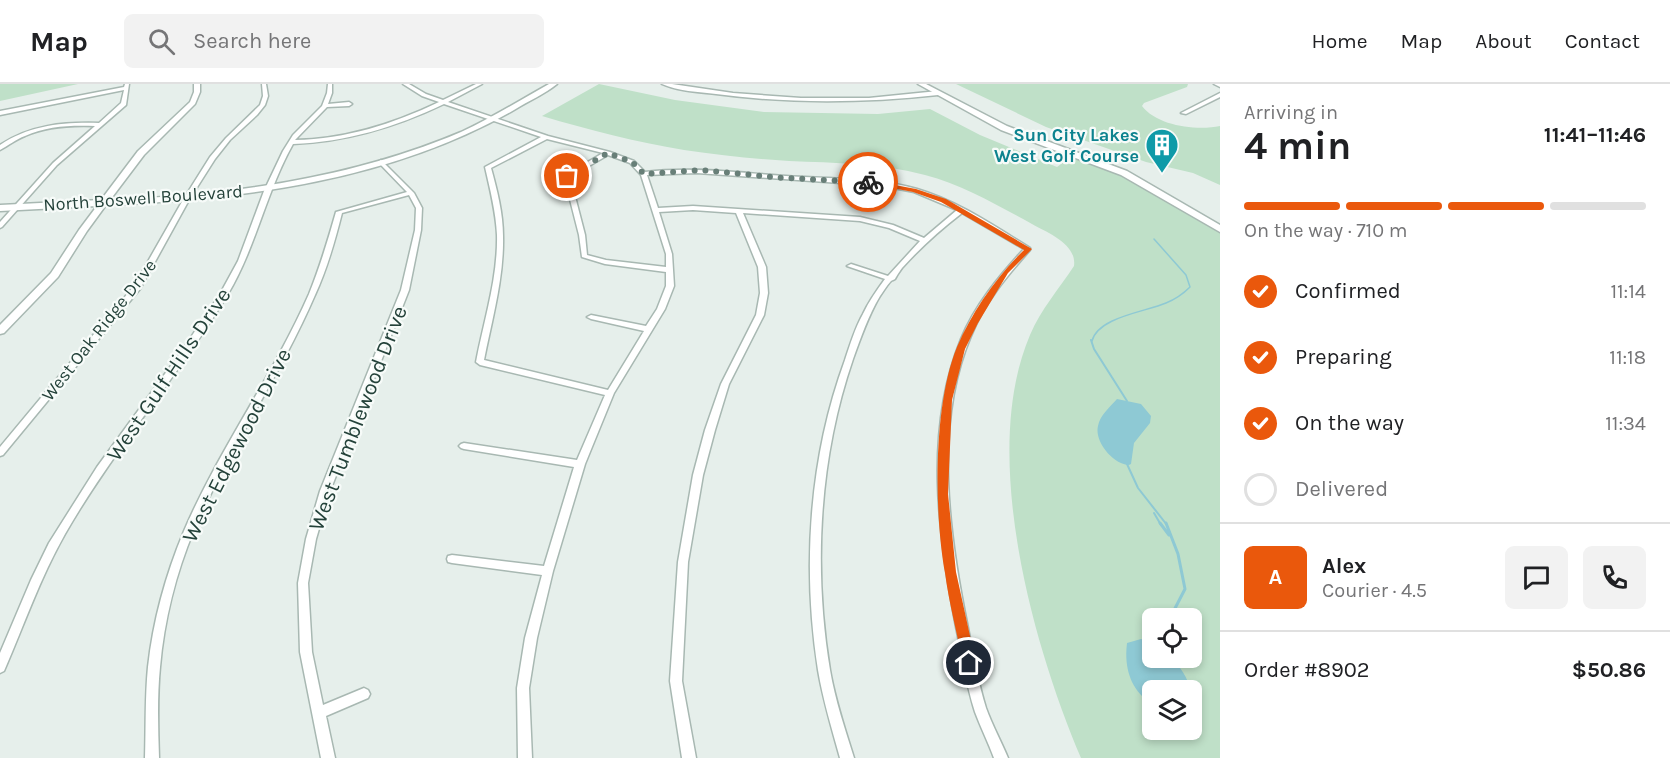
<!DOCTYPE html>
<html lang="en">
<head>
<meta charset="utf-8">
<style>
  body { margin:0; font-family:Karla,sans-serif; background:#f2f2f2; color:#202124; height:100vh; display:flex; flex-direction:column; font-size:22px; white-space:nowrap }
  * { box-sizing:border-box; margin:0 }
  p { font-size:20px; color:#757577 }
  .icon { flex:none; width:33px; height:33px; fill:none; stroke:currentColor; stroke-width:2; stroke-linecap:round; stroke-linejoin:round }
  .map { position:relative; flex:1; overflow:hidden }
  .panel { display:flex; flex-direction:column; background:#fff; width:450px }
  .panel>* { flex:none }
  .controls { position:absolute; left:1142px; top:524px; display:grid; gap:12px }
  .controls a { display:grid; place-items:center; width:60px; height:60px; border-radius:9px; background:#fff; box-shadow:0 3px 9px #0003; font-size:30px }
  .pin { position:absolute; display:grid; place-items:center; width:51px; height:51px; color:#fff; margin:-26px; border:3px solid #fff; border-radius:50%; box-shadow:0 2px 6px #0007 }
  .courier { position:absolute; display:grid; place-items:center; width:60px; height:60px; margin:-30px; border:4px solid #ea580c; border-radius:50%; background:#fff; color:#222; box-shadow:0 2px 8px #0007 }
  .summary em { font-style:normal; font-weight:700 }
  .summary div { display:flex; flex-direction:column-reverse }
  .summary { display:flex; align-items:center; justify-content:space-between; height:102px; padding:0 24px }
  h1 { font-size:39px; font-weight:700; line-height:45px }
  .bar { display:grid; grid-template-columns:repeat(4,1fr); gap:9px 6px; align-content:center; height:72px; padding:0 24px }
  .bar i { height:8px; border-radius:4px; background:#e0e0e0 }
  .bar .active { background:#ea580c }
  .bar p { grid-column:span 4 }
  .line { display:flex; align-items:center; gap:15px; padding:0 24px; border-top:2px solid #e0e0e0 }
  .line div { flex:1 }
  .round { display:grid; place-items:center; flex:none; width:63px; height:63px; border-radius:9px; background:#f2f2f2 }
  ol { padding:0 24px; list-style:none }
  li { display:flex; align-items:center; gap:18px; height:66px }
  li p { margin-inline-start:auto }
  li .icon { padding:6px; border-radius:50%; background:#ea580c; color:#fff; stroke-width:4 }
  li:last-child { color:#757577 }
  li i { width:33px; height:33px; border:3px solid #e0e0e0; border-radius:50% }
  header { display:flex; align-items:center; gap:36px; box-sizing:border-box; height:84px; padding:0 30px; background:#fff; border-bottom:2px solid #e0e0e0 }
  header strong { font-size:28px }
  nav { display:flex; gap:33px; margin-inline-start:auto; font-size:21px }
  .search { width:420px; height:54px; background:#f2f2f2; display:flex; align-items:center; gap:15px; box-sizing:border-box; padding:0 21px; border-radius:9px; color:#757577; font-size:22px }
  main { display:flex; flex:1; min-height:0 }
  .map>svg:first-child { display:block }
  .green { fill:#bfe0c8; fill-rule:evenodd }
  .water { fill:#8ec9d4 }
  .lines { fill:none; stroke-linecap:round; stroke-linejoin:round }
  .stream-far2 { stroke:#8ec9d4; stroke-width:1.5 }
  .stream-far1 { stroke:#8ec9d4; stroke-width:2 }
  .stream { stroke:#8ec9d4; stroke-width:3 }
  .minor-casing { stroke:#a8b8b2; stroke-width:3 }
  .tertiary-casing { stroke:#a8b8b2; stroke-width:3 }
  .minor { fill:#fff; fill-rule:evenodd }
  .tertiary { fill:#fff; fill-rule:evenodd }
  .route { fill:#ea580c }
  .done { stroke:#687f78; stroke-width:6; stroke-dasharray:0 10.8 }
  .labels { text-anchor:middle; stroke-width:4.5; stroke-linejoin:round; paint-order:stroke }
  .far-culture-label { font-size:18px; font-weight:bold; fill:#0d838f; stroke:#f7fbf9; text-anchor:end }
  .far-street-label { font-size:18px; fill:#24423a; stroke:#f7fbf9 }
  .street-label { font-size:22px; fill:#24423a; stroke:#f7fbf9 }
</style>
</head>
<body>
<header>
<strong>Map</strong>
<div class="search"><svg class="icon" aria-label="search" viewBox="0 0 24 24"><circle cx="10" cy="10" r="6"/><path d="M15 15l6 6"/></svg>Search here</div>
<nav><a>Home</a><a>Map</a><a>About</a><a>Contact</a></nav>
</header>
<main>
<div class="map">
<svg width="1220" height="674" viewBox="0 0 1220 674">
  <rect width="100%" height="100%" fill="#e6efeb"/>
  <path class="green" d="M0 0H78L0 17Z
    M599 0 675 16 764 28 878 30 930 25 980 51 1057 83 1072 72 1121 91 1220 149V674H1081C1033 561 979 370 1030 251 1041 225 1059 205 1074 182 1077 160 1048 149 1032 140 997 121 963 101 925 91 880 79 835 79 789 77 754 75 719 71 684 66 636 58 589 46 542 32ZM1152 534H1191V573H1152ZM1152 606H1191V645H1152Z
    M956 0H1188L1187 3 1144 19 1142 22C1157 42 1197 47 1220 42V101L1193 89 1146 78 1046 43Z"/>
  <path class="water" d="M1117 315 1141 320 1151 332 1150 339 1134 359 1131 380 1129 381C1114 381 1094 358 1098 342 1100 331 1110 323 1117 315Z
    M1141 555 1152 558V573H1171C1180 583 1188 593 1190 606H1152V620C1130 606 1124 583 1127 559Z"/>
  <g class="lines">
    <path class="stream-far2" d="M1092 257C1098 233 1145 228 1166 219 1176 215 1183 210 1190 203L1186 191 1154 155"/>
    <path class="stream-far1" d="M1091 256 1094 265 1127 317
      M1127 380 1138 404 1167 441
      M1154 429 1161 441"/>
    <path class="stream" d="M1160 439 1169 451
      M1166 439 1178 470 1185 505 1170 534"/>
    <g class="minor-casing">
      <path id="minor" d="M125 0H129L126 21 57 81 2 143 0 144V138L53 79 95 42C71 41 47 42 25 52 16 55 8 62 0 66V61C30 41 63 38 99 39L121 19 124 6 0 31V27L124 3Z
        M262 0H266L268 12 265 21 257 31 230 56 215 75 189 116 140 205 3 371 0 372V363L134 202 183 116 210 73 226 54 260 21 263 12Z
        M328 0H332V9L328 20 349 18 352 20 349 22 327 23 295 56C346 55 393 40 439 18L422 12 403 0H409L426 10 443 16 476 0H482L448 18 548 52 610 68 634 77 645 88C693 82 739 89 786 92 830 95 875 93 917 105 958 117 994 142 1030 164V166C1007 192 984 219 971 252 933 340 949 452 968 544 973 570 978 598 986 624 992 641 1001 657 1008 674H994C988 658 981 644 975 628 966 600 962 571 956 543 938 450 924 346 961 255 975 221 999 192 1024 165L962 129C940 146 920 164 902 184 899 188 896 193 895 195 894 196 892 196 891 197 887 201 883 208 880 212 868 232 861 253 853 275 819 374 813 483 830 586 835 616 845 645 854 674H840C832 645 823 616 818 586 802 483 809 374 845 276 850 261 855 244 863 230 869 217 877 206 885 195L847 182 851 180 888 192 920 157 889 144 860 137 743 129 766 183 768 209 764 231 729 300 715 346 703 391 688 478 682 597 696 674H682L670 597 678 478 693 391 705 346 721 300 756 231 760 209 758 183 736 129 693 126 659 128 672 170 674 202 665 225 614 309 585 380 553 487 537 554 529 604 532 674H518L517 604 525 554 542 491 452 479 448 478 447 475 448 472 452 471 544 482 574 383 464 365 461 364 459 362 461 360 464 359 577 376 605 311 480 281 476 278C484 236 498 194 497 151 496 128 490 105 485 83L541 53 444 20C396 43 347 58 293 60 266 108 256 163 228 210 178 293 113 366 65 450 40 494 24 541 4 587L0 589V569L31 496 49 459 97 383 181 268 220 210 238 177 264 107 283 67 293 51 322 22 327 9ZM547 55 603 69 564 92 579 151 582 173 605 180 666 188V202L657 225 646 242 591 231 587 233 591 235 644 247 608 306 484 276C492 235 504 194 503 152 503 129 497 106 491 84ZM608 71 630 79 641 91 666 170V183L606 176 587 171 585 151 570 93ZM697 89 883 102 914 108 957 126 924 154 893 141 860 133 693 122 658 124 647 91Z
        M662 0H672L733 9 801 14H869L938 7 941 9 938 11C864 19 790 20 716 10 699 8 677 7 662 0Z
        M1214 0H1220V3Z
        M1220 9V13L1186 30 1181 29Z
        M381 76 414 109 422 124 421 146 409 206 330 407 316 455 308 499 312 568 323 621 364 604 368 606 370 610 368 614 326 632 335 674H321L300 568 298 499 306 455 320 407 401 206 415 146 416 124 409 111 342 129C335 157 327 185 315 211 280 292 229 365 194 446 176 489 164 537 160 583 157 613 158 644 159 674H145C146 644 145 613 148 583 153 537 166 490 184 447 219 365 273 292 309 210 320 183 328 156 336 128L407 108 379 79 378 78Z"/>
    </g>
    <g class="tertiary-casing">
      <path id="tertiary" d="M194 0H200V8L195 20 144 71 110 116C229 111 350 95 461 48 492 34 520 16 549 0H557C545 10 528 17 514 26 392 96 245 115 106 121L87 147 58 193 4 249 0 250V241L51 189 79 146 97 122 0 127V121L101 116 138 67 190 18 194 8Z
        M918 0H926L1007 42 1127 87 1220 141V148L1121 91 1001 46Z"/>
    </g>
    <use href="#minor" class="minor"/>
    <use href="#tertiary" class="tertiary"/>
  </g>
  <path class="route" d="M868 96 916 105 946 115 1032 165 1008 189 978 239 965 265 952 316 948 410 956 488 976 579 974 583 969 585 965 583 963 579C957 549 949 519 945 489 934 428 933 321 957 263 972 228 996 193 1024 166L941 118 913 108 866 99Z"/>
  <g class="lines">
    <path class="done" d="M567 92 608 69 632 78 644 90 700 86 784 94 868 98"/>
  </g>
  <defs>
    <g id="building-pin" transform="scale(1.725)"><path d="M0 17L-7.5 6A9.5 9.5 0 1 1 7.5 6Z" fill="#0f9aa8" stroke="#f7fbf9"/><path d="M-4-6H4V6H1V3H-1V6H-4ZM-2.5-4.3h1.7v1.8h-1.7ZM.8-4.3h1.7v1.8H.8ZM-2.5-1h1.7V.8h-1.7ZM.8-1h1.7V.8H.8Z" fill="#fff"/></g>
  </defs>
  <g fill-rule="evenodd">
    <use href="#building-pin" x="1162" y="61"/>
  </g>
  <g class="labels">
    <g class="far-culture-label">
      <text x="1139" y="57">Sun City Lakes<tspan x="1139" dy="21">West Golf Course</tspan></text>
    </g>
    <g class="far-street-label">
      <text transform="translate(143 114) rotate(-4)" y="6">North Boswell Boulevard</text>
      <text transform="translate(99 246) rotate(-52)" y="6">West Oak Ridge Drive</text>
    </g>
    <g class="street-label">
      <text transform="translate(168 290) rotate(-56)" y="8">West Gulf Hills Drive</text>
      <text transform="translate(357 334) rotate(-69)" y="8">West Tumblewood Drive</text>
      <text transform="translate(236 361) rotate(-63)" y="8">West Edgewood Drive</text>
    </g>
  </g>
</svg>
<div class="controls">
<a><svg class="icon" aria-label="locate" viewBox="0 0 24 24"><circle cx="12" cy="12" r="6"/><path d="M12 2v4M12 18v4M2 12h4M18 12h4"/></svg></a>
<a><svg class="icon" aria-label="layers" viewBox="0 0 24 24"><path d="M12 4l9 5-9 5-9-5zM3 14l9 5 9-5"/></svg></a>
</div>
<div class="pin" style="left:567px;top:92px;background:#ea580c"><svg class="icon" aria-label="bag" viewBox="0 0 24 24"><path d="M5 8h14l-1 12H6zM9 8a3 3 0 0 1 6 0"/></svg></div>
<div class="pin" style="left:969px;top:579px;background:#1f2937"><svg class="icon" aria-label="home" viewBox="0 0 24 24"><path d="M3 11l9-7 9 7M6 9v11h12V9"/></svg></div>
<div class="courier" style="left:868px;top:98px"><svg class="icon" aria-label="bike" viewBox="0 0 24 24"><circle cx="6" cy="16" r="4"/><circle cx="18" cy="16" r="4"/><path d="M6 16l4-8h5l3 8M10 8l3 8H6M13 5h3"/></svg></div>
</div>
<section class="panel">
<div class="summary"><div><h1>4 min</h1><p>Arriving in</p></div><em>11:41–11:46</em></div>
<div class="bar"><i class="active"></i><i class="active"></i><i class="active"></i><i></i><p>On the way · 710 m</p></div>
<ol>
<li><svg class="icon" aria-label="check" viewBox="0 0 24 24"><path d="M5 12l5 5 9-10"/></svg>Confirmed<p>11:14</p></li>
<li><svg class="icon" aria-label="check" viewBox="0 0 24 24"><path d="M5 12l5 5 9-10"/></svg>Preparing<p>11:18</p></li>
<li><svg class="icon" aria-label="check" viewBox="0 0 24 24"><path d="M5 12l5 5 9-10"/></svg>On the way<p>11:34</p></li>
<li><i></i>Delivered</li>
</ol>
<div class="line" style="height:108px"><b class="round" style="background:#ea580c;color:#fff">A</b><div><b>Alex</b><p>Courier · 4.5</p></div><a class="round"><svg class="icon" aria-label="chat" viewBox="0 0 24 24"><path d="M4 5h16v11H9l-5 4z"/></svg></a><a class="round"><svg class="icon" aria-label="phone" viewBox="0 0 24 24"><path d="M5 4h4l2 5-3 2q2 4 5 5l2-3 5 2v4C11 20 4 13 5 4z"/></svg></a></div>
<div class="line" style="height:78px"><div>Order #8902</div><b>$50.86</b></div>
</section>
</main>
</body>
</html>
